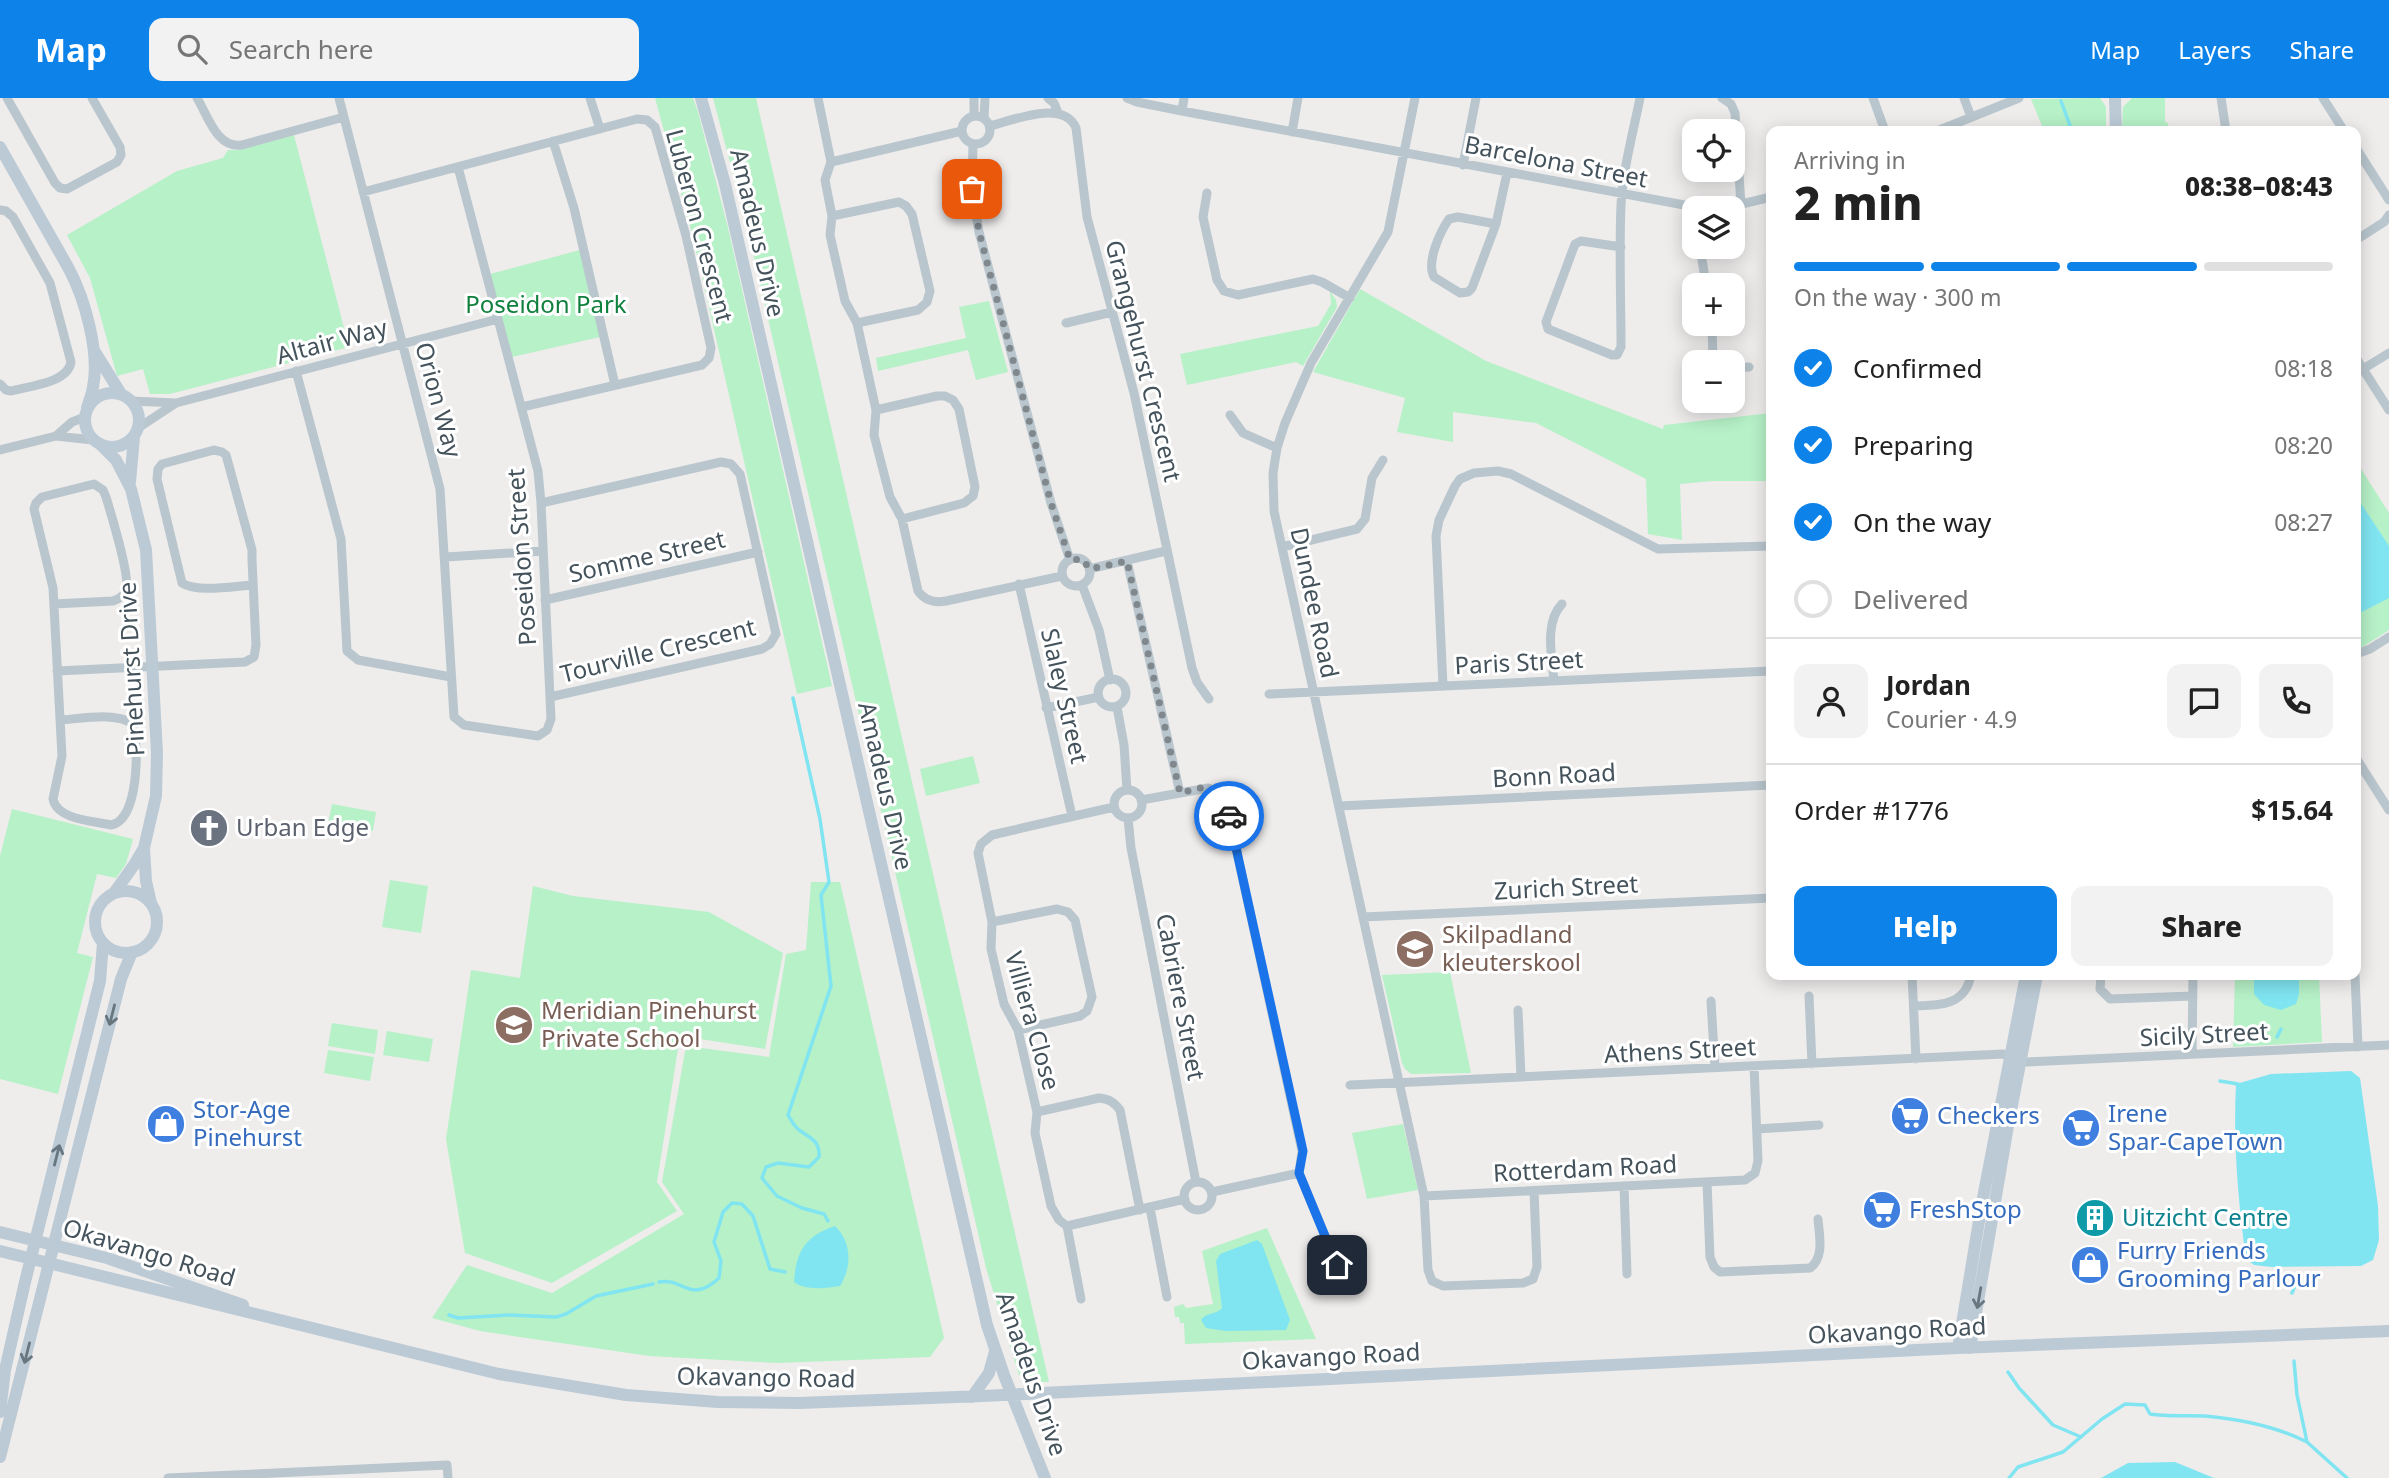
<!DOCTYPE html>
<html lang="en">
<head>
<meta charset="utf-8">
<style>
  body { margin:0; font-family:"Noto Sans",sans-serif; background:#f2f2f2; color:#222; height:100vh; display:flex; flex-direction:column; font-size:26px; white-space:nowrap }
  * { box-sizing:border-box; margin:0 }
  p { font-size:23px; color:#767676 }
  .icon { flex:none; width:38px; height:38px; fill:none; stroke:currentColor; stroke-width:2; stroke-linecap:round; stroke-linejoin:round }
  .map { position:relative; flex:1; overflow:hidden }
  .side { position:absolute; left:1766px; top:28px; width:595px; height:854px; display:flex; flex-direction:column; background:#fff; border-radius:14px; box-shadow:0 4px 18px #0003 }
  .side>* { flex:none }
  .controls { position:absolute; left:1682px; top:21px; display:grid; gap:14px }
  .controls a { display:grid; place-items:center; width:63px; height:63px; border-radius:14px; background:#fff; box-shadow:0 4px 18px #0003; font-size:35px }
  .pin { position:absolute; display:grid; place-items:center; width:60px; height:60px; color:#fff; margin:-30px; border-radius:14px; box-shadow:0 4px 10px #0006 }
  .courier { position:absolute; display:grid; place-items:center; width:70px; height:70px; margin:-35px; border:5px solid #1a73e8; border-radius:50%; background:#fff; color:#222; box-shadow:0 2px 9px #0007 }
  .head em { font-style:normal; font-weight:800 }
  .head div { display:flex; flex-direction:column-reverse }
  .head { display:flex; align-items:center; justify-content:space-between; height:119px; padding:0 28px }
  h1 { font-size:46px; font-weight:800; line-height:52px }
  .bar { display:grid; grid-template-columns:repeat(4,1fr); gap:10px 7px; align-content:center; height:84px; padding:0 28px }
  .bar i { height:9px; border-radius:5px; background:#e0e0e0 }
  .bar .current { background:#0d83e9 }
  .bar p { grid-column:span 4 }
  .line { display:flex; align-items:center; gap:18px; padding:0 28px; border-top:2px solid #e0e0e0 }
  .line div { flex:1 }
  .round { display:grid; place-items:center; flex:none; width:74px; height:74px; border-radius:14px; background:#f2f2f2 }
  ol { padding:0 28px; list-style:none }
  li { display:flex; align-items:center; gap:21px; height:77px }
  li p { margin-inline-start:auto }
  li .icon { padding:7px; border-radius:50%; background:#0d83e9; color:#fff; stroke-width:4 }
  li:last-child { color:#767676 }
  li i { width:38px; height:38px; border:4px solid #e0e0e0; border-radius:50% }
  .action { display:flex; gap:14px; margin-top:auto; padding:14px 28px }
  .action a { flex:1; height:80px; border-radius:14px; background:#0d83e9; color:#fff; font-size:28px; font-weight:800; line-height:80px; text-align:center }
  .action a+a { background:#f2f2f2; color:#222 }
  header { display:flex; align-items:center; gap:42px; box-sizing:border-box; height:98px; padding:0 35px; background:#0d83e9; color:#fff }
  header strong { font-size:33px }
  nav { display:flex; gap:38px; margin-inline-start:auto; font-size:24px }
  .search { width:490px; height:63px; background:#f2f2f2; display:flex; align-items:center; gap:18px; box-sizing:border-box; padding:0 24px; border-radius:14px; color:#767676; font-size:26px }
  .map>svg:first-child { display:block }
  .green { fill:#b6f1c7 }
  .water { fill:#80e5f1 }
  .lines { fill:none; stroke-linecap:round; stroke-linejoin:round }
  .stream { stroke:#80e5f1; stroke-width:3.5 }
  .street { stroke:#b9c6cd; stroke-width:9 }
  .secondary { stroke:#bbcad5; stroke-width:12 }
  .oneway { stroke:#687680 }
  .done { stroke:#80888e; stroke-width:7; stroke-dasharray:0 12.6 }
  .route { stroke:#1a73e8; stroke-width:9 }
  .labels { text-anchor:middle; stroke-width:6; stroke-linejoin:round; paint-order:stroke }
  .street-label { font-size:24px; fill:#44525b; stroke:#fff }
  .park-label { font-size:24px; fill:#10803d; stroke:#fff }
  .worship-label { font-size:24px; fill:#5b616d; stroke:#fff; text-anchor:start }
  .education-label { font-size:24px; fill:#785e54; stroke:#fff; text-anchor:start }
  .shop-label { font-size:24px; fill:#366cbe; stroke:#fff; text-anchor:start }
  .culture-label { font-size:24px; fill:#0d838f; stroke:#fff; text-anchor:start }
</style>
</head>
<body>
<header>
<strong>Map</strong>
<div class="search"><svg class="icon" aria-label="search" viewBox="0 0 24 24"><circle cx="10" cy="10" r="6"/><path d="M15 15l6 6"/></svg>Search here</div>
<nav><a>Map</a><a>Layers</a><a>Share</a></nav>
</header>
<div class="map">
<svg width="2389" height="1380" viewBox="0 0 2389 1380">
  <rect width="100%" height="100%" fill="#efecec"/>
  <path class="green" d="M655 0H693L698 14 728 130 832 588 797 596 693 139Z
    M713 0H756L1049 1284H1030L1019 1277 986 1170 747 129Z
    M2100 0 2106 9V33H2044L2031 1Z
    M2132 0H2165V24L2168 25 2169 33H2122L2123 9Z
    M294 37 349 249 170 296H150L143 271 117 278 90 180 67 137 177 73 223 60 228 52H239Z
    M580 152 600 239 512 259 490 176Z
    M1360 191 1486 263 1663 331 1664 327 1771 315V383H1713L1680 386 1682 442 1648 436 1646 381 1536 325 1453 314V344L1397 334 1405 300 1313 274Z
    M1330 193 1336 202 1337 209 1303 268 1296 264 1187 287 1180 256 1318 228 1331 206Z
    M989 203 1008 274 976 282 968 252 878 273 876 260 966 240 959 209Z
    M2356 363 2389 415V532L2364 548 2356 551Z
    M973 658 980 685 926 698 920 671Z
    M332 706 376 714 373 733 328 726Z
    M12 711 133 741 126 766 116 780 97 776 77 855 93 859 58 996 0 981V758Z
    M390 782 428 788 421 835 382 829Z
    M811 784H840L944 1240 930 1259 778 1265 649 1258 480 1233 432 1220 467 1167 552 1195 684 1116 662 1084 686 948 769 959 786 856 806 852Z
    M533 788 573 798 709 814 783 855 765 951 680 938 657 1084 677 1113 552 1185 465 1155 446 1041 471 872 520 880Z
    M1450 874 1471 975 1411 976 1405 971 1402 965 1382 877Z
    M2235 877H2319L2322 944 2233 949Z
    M332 925 378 932 375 956 328 948Z
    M387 933 433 941 429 964 383 957Z
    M328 952 374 959 370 983 324 975Z
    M1403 1026 1418 1092 1367 1101 1352 1035Z
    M1267 1130 1316 1241 1185 1246 1184 1225H1180L1179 1219H1175L1174 1209 1183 1206 1186 1210 1213 1206 1202 1153Z"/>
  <path class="water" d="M2356 398 2389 448V500L2356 517Z
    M2254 877H2299V896L2296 906 2281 912 2264 907 2254 896Z
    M2351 973 2360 980 2378 1108 2379 1142 2373 1162 2361 1168 2272 1169 2254 1167 2246 1161C2238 1103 2233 1045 2236 986L2271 976Z
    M835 1128C852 1144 852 1169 840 1188 826 1190 806 1193 794 1184 796 1154 805 1138 835 1128Z
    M1257 1142 1262 1146 1290 1222 1286 1232 1226 1233 1206 1230 1201 1222C1206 1214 1216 1217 1222 1210L1216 1163 1220 1156Z
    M2175 1364 2214 1380H2101L2128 1365Z"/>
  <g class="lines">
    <path class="stream" d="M2061 3 2072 33
      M793 600 820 721 829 784 821 797 831 888 788 1017C791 1022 794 1028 799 1032 810 1040 820 1042 819 1059L809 1069 778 1065 766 1069 762 1080 777 1098 802 1110 824 1116 828 1123
      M2277 939 2281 931
      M2220 983 2238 986
      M659 1184C683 1179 690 1207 719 1180L721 1163 714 1144 723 1114 732 1105 742 1106 753 1118 770 1171 785 1174
      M2292 1195 2296 1185
      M449 1217 458 1220 509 1217 556 1219 566 1216 596 1198 653 1186
      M2294 1263 2297 1297 2307 1344 2347 1380
      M2008 1274 2019 1290 2053 1327 2081 1339
      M2009 1380 2018 1369 2063 1354 2102 1321 2125 1306 2145 1307 2150 1316C2168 1319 2186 1317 2205 1318 2239 1321 2277 1329 2307 1344"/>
    <path class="street" d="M7 0 55 85 60 90 67 91 117 64 121 57 120 49 92 0
      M197 0C208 18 217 51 242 47L344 19
      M339 0 440 391 454 619 464 627 538 638 547 632 551 621 541 405 538 373 458 69
      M590 0 600 31
      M818 0 831 64
      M1048 0 1054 5 1058 15
      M1127 0 1137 4 1182 13 1700 110
      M1415 0 1388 134 1311 265 1285 325 1277 350 1273 375 1274 413 1424 1098 1428 1172 1432 1183 1443 1188 1523 1185 1533 1181 1537 1169 1534 1093
      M1722 0 1731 6 1735 15 1741 107
      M1873 0 1885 33
      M1964 0 1971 19
      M2221 0 2226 33
      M2323 0 2344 33
      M1182 13 1184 0
      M974 18V0
      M962 32a14 14 0 1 1 28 0a14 14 0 1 1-28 0Z
      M984 21 985 0
      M990 28C1013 22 1064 1 1076 30L1087 119 1134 295 1192 570 1197 584 1209 601
      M962 33 831 64 825 82 832 118 830 137 845 203 857 225 876 312 874 337 890 399 902 421 918 493C925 503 935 505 946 503L1062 478
      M1937 33 2019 0
      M1292 34 1298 0
      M553 43 574 110 615 287
      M973 46 972 91 979 134 1051 405 1070 462
      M2356 50 2389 102
      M1463 67 1476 0
      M363 94 637 21 647 22 655 29 686 138 711 250 709 260 702 267 522 309
      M1207 95 1203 119 1217 182 1224 193 1238 197 1313 181 1322 184 1350 200
      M1725 110 1771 99
      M0 112 6 113 13 119 50 185 71 264C68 285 29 288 11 293L6 292 0 286
      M832 118 899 104 906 108 912 116 930 193 927 204 918 212 857 225
      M1496 126 1458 119 1449 121C1440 134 1426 164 1434 179L1460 195 1468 194 1472 190 1496 126 1507 75
      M2356 142 2384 124 2389 117
      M1621 149 1581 143 1575 146 1546 224 1548 231 1612 257H1617L1621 249C1621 202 1619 154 1621 107 1623 71 1633 35 1640 0
      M1700 149 1706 187
      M1066 225 1112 214
      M1712 226 1713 264
      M2356 260 2389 312
      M1732 270 1749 269
      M2363 271 2389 255
      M296 273 341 441 347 553 358 562 451 579
      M132 303 176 305 498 221
      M876 312 937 298H945L953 302 959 311 975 389 973 398 964 405 902 421
      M1230 317 1243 335 1277 350
      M138 330 176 305
      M56 338 72 324 85 319
      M0 352 56 338 93 342
      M541 405 721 364 731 366 740 376 776 536 770 546 762 551 550 599
      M1282 449 1357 431 1365 421 1372 380 1383 362
      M445 459 543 453
      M1062 474a14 14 0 1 1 28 0a14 14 0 1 1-28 0Z
      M1127 463 1180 695
      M1089 471 1166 453
      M1019 486 1072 718
      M1082 487 1099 532 1110 582
      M545 502 758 454
      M54 506 113 503C119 501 123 499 126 493 131 480 111 416 106 399L103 392 94 386 42 399 36 405 34 411 53 490 62 658 53 701C57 722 94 723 111 727 139 722 139 649 133 627 121 613 78 621 60 622
      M2356 556 2370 551 2389 539
      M57 573 245 564 254 559 256 547 252 462V452L226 357 222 354 214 352 162 366 158 371 157 381 182 485C197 495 235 488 253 487
      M1098 595a14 14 0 1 1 28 0a14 14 0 1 1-28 0Z
      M1554 583C1552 560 1544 524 1562 506
      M1443 588 1436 438 1439 422 1455 388 1460 381 1474 375 1498 373 1511 376 1658 451 1771 448
      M1269 596 1771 573
      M1117 609 1124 647 1127 692
      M1046 610 1099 599
      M2356 660 2389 712
      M1114 706a14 14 0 1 1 28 0a14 14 0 1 1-28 0Z
      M1141 702 1208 690 1220 695 1226 704 1302 1053 1299 1075 1337 1167
      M1339 708 1771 687
      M1128 720 1131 750 1196 1084
      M1363 819 1771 800
      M992 824 1057 811 1068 814 1075 822 1092 899 1087 913 1080 918 1018 932
      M1912 877 1916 961
      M2101 877 2100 891 2110 901 2193 898
      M2355 877 2358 949
      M1809 898 1812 966
      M1711 903 1715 970
      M1914 908C1940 907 1965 908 1971 877
      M1518 912 1521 979
      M2192 956 2193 877
      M1350 987 2003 956 2026 964 2389 947
      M1037 1014 1099 1000C1109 1001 1114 1004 1120 1012L1140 1112
      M1757 1031 1819 1027
      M1707 1084 1710 1159 1714 1169 1720 1174 1810 1170C1825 1159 1819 1137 1818 1121
      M1184 1098a14 14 0 1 1 28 0a14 14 0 1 1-28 0Z
      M1624 1088 1627 1176
      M1212 1094 1299 1075
      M1424 1098 1745 1082 1755 1075 1758 1063 1754 968
      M1150 1110 1167 1199
      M1067 1128 1185 1101
      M1081 1201 1067 1128 1059 1122 1051 1108 1035 1035 1037 1014 1018 932 1004 906 991 851 992 824 978 755 981 746 992 737 1114 709
      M168 1380 447 1367 448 1380"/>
    <path class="secondary" d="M701 0 725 86 987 1227 1004 1277 1045 1380
      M2115 0 2116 33
      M0 49 69 171C85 201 100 255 93 289 92 296 89 303 87 310
      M95 254 121 296
      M85 322a27 27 0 1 1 54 0a27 27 0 1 1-54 0Z
      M101 347 116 362 131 391 146 452 157 655 156 698 144 750 134 767 114 795
      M130 384 134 339
      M144 750 146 783 151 805
      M95 824a31 31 0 1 1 62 0a31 31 0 1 1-62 0Z
      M0 1134 107 1160 243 1207
      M0 1153 499 1276 626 1297 718 1304 799 1305 983 1298 1958 1250 2389 1233
      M1958 1250 1982 1105 2026 877
      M1970 1250 2008 1028 2037 877
      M972 1299 989 1275 995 1253
      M0 1314 5 1272 25 1184 100 883 103 845
      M0 1359 121 881 132 854"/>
  </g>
  <defs><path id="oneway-shaft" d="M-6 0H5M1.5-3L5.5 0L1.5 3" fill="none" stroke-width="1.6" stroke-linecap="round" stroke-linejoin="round" transform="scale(1.75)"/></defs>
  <g class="oneway">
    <use href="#oneway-shaft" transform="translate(112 917) rotate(104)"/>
    <use href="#oneway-shaft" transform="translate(57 1057) rotate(-76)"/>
    <use href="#oneway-shaft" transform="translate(1979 1200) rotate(100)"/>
    <use href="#oneway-shaft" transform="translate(27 1255) rotate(104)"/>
  </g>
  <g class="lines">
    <path class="done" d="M972 91 979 134 1051 405 1070 462 1082 461 1090 471 1127 463 1180 695 1200 690 1215 692 1226 704 1229 718"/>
    <path class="route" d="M1229 718 1303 1053 1299 1075 1337 1167"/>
  </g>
  <defs>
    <g id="church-disc" transform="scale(2.0125)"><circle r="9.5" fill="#6b7280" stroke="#fff"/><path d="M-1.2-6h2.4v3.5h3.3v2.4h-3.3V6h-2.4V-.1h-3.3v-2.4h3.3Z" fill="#fff"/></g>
    <g id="school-disc" transform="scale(2.0125)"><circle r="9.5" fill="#8d6e63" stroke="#fff"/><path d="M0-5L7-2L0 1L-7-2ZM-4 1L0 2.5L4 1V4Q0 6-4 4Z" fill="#fff"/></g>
    <g id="supermarket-disc" transform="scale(2.0125)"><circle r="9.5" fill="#3f7fe0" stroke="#fff"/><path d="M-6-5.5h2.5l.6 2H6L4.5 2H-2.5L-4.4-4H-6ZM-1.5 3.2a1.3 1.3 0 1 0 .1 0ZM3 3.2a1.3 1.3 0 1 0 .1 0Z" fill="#fff"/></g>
    <g id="shop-disc" transform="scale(2.0125)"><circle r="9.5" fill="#3f7fe0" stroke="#fff"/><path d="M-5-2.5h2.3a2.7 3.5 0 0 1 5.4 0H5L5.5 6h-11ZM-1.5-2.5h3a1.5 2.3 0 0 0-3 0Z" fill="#fff"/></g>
    <g id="building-disc" transform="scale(2.0125)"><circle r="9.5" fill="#0f9aa8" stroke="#fff"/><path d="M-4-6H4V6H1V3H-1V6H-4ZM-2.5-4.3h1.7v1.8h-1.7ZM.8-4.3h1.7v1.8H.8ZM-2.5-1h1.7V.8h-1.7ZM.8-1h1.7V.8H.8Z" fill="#fff"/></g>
  </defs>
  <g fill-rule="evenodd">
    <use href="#church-disc" x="209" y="730"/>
    <use href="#school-disc" x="1415" y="851"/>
    <use href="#school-disc" x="514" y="927"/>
    <use href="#supermarket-disc" x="1910" y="1018"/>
    <use href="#shop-disc" x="166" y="1026"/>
    <use href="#supermarket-disc" x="2081" y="1030"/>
    <use href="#supermarket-disc" x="1882" y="1112"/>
    <use href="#building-disc" x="2095" y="1120"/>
    <use href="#shop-disc" x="2090" y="1167"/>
  </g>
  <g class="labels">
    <g class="street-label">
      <text transform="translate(1556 64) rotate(11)" y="8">Barcelona Street</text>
      <text transform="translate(699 128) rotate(75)" y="8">Luberon Crescent</text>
      <text transform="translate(757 135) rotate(77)" y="8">Amadeus Drive</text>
      <text transform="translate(332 244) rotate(-15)" y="8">Altair Way</text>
      <text transform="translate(1143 263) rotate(76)" y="8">Grangehurst Crescent</text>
      <text transform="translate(438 302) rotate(75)" y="8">Orion Way</text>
      <text transform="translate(522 459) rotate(-94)" y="8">Poseidon Street</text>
      <text transform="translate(647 459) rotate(-13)" y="8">Somme Street</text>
      <text transform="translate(1314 505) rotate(78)" y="8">Dundee Road</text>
      <text transform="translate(658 553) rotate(-14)" y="8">Tourville Crescent</text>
      <text transform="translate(1519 565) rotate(-3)" y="8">Paris Street</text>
      <text transform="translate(132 571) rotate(-93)" y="8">Pinehurst Drive</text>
      <text transform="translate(1064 598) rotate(77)" y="8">Slaley Street</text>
      <text transform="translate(1554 678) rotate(-3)" y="8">Bonn Road</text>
      <text transform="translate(885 688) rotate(77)" y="8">Amadeus Drive</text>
      <text transform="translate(1566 790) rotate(-3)" y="8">Zurich Street</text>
      <text transform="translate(1180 899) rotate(79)" y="8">Cabriere Street</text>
      <text transform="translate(1032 923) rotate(74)" y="8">Villiera Close</text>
      <text transform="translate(2204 937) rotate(-3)" y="8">Sicily Street</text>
      <text transform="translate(1680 953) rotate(-3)" y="8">Athens Street</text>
      <text transform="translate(1585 1071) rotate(-3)" y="8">Rotterdam Road</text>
      <text transform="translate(149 1155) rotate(17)" y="8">Okavango Road</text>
      <text transform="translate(1897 1233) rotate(-3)" y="8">Okavango Road</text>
      <text transform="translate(1331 1259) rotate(-3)" y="8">Okavango Road</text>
      <text transform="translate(1031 1276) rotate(71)" y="8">Amadeus Drive</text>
      <text transform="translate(766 1280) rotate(1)" y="8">Okavango Road</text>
    </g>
    <g class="park-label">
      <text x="546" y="215">Poseidon Park</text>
    </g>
    <g class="worship-label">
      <text x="236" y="738">Urban Edge</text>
    </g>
    <g class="education-label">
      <text x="1442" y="845">Skilpadland<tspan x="1442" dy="28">kleuterskool</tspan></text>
      <text x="541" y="921">Meridian Pinehurst<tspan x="541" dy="28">Private School</tspan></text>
    </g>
    <g class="shop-label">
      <text x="193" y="1020">Stor-Age<tspan x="193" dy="28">Pinehurst</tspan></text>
      <text x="2108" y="1024">Irene<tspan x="2108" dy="28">Spar-CapeTown</tspan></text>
      <text x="1937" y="1026">Checkers</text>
      <text x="1909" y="1120">FreshStop</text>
      <text x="2117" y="1161">Furry Friends<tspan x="2117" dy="28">Grooming Parlour</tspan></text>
    </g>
    <g class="culture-label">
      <text x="2122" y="1128">Uitzicht Centre</text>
    </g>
  </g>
</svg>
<div class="controls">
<a><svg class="icon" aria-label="locate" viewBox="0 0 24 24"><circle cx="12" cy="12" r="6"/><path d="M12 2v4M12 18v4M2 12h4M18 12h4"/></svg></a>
<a><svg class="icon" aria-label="layers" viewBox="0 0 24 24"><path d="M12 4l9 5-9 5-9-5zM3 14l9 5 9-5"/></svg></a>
<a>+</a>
<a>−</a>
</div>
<div class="pin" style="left:972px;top:91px;background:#ea580c"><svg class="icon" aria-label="bag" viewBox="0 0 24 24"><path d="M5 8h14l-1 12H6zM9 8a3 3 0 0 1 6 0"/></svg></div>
<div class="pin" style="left:1337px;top:1167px;background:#1f2937"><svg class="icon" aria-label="home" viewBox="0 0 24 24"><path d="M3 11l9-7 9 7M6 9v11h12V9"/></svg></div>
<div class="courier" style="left:1229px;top:718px"><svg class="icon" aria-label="car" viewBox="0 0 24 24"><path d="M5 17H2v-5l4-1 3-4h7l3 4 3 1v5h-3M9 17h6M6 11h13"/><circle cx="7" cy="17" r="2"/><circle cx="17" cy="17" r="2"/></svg></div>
<section class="side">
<div class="head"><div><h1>2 min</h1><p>Arriving in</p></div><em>08:38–08:43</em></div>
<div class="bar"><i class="current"></i><i class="current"></i><i class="current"></i><i></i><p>On the way · 300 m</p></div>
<ol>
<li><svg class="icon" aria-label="check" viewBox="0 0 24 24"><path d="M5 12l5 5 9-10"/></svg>Confirmed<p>08:18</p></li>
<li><svg class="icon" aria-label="check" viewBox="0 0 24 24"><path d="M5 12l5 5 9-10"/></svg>Preparing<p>08:20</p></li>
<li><svg class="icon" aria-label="check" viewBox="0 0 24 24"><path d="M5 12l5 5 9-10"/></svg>On the way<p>08:27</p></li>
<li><i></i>Delivered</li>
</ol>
<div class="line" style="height:126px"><a class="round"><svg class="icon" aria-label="person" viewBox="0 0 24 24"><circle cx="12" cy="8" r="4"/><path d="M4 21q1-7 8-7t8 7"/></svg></a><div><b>Jordan</b><p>Courier · 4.9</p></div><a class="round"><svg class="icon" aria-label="chat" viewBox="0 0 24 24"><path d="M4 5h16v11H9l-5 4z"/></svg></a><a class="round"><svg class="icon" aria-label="phone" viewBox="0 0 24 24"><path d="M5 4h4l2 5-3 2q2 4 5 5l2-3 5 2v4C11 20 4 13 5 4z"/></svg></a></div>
<div class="line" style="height:91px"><div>Order #1776</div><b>$15.64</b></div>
<div class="action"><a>Help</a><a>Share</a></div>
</section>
</div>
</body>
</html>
